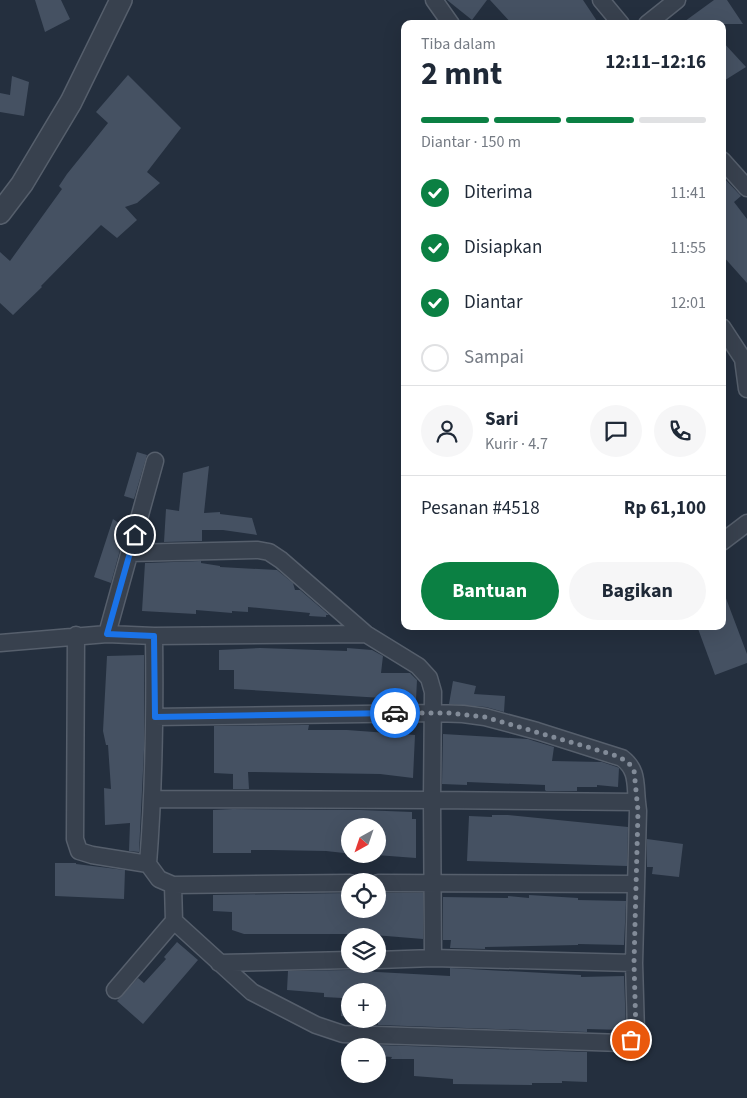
<!DOCTYPE html>
<html lang="id">
<head>
<meta charset="utf-8">
<style>
  body { margin:0; font-family:"Source Sans 3",sans-serif; background:#f6f6f7; color:#1f2937; height:100vh; display:flex; flex-direction:column; font-size:19px; white-space:nowrap }
  * { box-sizing:border-box; margin:0 }
  p { font-size:16px; color:#747a83 }
  .icon { flex:none; width:28px; height:28px; fill:none; stroke:currentColor; stroke-width:2; stroke-linecap:round; stroke-linejoin:round }
  .map { position:relative; flex:1; overflow:hidden }
  .drawer { position:absolute; left:401px; top:20px; width:325px; height:610px; display:flex; flex-direction:column; background:#fff; border-radius:10px; box-shadow:0 5px 20px #0002 }
  .drawer>* { flex:none }
  .needle { width:32px; rotate:220deg }
  .fabs { position:absolute; left:341px; top:818px; display:grid; gap:10px }
  .fabs a { display:grid; place-items:center; width:45px; height:45px; border-radius:50%; background:#fff; box-shadow:0 5px 20px #0002; font-size:25px }
  .pin { position:absolute; display:grid; place-items:center; width:42px; height:42px; color:#fff; margin:-21px; border:2px solid #fff; border-radius:50%; box-shadow:0 1px 5px #0007 }
  .courier { position:absolute; display:grid; place-items:center; width:50px; height:50px; margin:-25px; border:4px solid #1a73e8; border-radius:50%; background:#fff; color:#222; box-shadow:0 1px 6px #0007 }
  .overview em { font-style:normal; font-weight:700 }
  .overview div { display:flex; flex-direction:column-reverse }
  .overview { display:flex; align-items:center; justify-content:space-between; height:85px; padding:0 20px }
  h1 { font-size:32px; font-weight:700; line-height:38px }
  .bar { display:grid; grid-template-columns:repeat(4,1fr); gap:8px 5px; align-content:center; height:60px; padding:0 20px }
  .bar i { height:6px; border-radius:4px; background:#e0e1e3 }
  .bar .on { background:#0b8043 }
  .bar p { grid-column:span 4 }
  .line { display:flex; align-items:center; gap:12px; padding:0 20px; border-top:1px solid #e0e1e3 }
  .line div { flex:1 }
  .round { display:grid; place-items:center; flex:none; width:52px; height:52px; border-radius:26px; background:#f6f6f7 }
  ol { padding:0 20px; list-style:none }
  li { display:flex; align-items:center; gap:15px; height:55px }
  li p { margin-inline-start:auto }
  li .icon { padding:5px; border-radius:50%; background:#0b8043; color:#fff; stroke-width:4 }
  li:last-child { color:#747a83 }
  li i { width:28px; height:28px; border:2px solid #e0e1e3; border-radius:50% }
  .button { display:flex; gap:10px; margin-top:auto; padding:10px 20px }
  .button a { flex:1; height:58px; border-radius:30px; background:#0b8043; color:#fff; font-size:20px; font-weight:700; line-height:58px; text-align:center }
  .button a+a { background:#f6f6f7; color:#1f2937 }
  .map>svg:first-child { display:block }
  .building { fill:#455162 }
  .lines { fill:none; stroke-linecap:round; stroke-linejoin:round }
  .minor-casing { stroke:#565f6c; stroke-width:19 }
  .tertiary-casing { stroke:#565f6c; stroke-width:24 }
  .minor { stroke:#38414e; stroke-width:16 }
  .tertiary { stroke:#38414e; stroke-width:21 }
  .done { stroke:#828b98; stroke-width:5; stroke-dasharray:0 9 }
  .route { stroke:#1a73e8; stroke-width:6 }
</style>
</head>
<body>
<div class="map">
<svg width="747" height="1098" viewBox="0 0 747 1098">
  <rect width="100%" height="100%" fill="#242f3e"/>
  <path class="building" d="M35 0H61L70 19 45 32Z
    M447 0H487L472 20Z
    M490 0H583L599 24H512Z
    M714 0H727L743 24H681Z
    M722 41 746 67 722 82Z
    M128 75 181 128 147 172 160 183 137 203 125 207 137 220 117 238 101 225 41 286 42 287 13 315 0 303V252L10 261 62 189 59 186 67 174 108 123 96 112Z
    M12 76 29 82 24 116 0 112V93L10 95Z
    M722 176 741 196 734 202 747 219V283L722 255Z
    M137 452 147 455 134 499 124 496Z
    M209 466 204 513 220 512V514L252 518 257 535 223 530H202V541L164 542 166 509 179 511 183 473Z
    M113 519 126 528 111 583 94 577Z
    M201 561V563L220 566V567L277 570 293 583 295 590H300L329 615H326V617L309 616 310 613 248 607V612L232 611V613L196 610V614L142 611 145 563Z
    M722 593H724L747 654V663L715 675 697 626H722Z
    M260 648 347 651V648L372 650 383 656 381 673H410L417 680 416 700 234 689V670H219V650Z
    M144 655V750L139 852 129 851 130 823 105 825 104 788 111 789 108 745H106L103 731 107 656Z
    M453 681 476 686 474 694 505 696 504 712 486 707 449 704Z
    M305 725H309L308 730H347L415 735 413 778 380 774 248 772 249 789H233V774L214 773V726Z
    M443 734 528 739 534 741 554 747 552 761 602 762 617 767 619 768 618 787 597 785V787H577V791H546L545 790V785L467 782V785L442 784Z
    M233 809 361 810 412 812V819H416V858L363 854H378V826H350V854H355L344 853 326 851 271 850H251V853H213V810Z
    M492 815H508L628 827 627 866 467 861 469 816 492 817Z
    M647 839 683 844 679 877 652 874 653 867H647Z
    M55 863H76V864L125 870 124 899 55 896Z
    M350 893V909H378V894L381 893H423V939L362 934H244L232 930V912L213 911V895Z
    M529 895 578 898V900L626 901 624 945 578 944V945L485 947V949L450 948 451 940H443V897L508 898V896L529 898Z
    M177 942 198 960 143 1024 117 1001 138 978 144 983 166 959 164 957Z
    M356 968H359V971L450 976V968L581 975V977L624 976 626 1030 587 1029V1032L378 1025V1021L360 1020 378 1019V991H350V1017L341 1016 342 998 324 997V993L287 990 288 971 350 970Z
    M378 1045 587 1052V1082L562 1081V1083H532V1085L453 1084V1079L414 1076V1059H391L392 1057 378 1056Z"/>
  <g class="lines">
    <g class="minor-casing">
      <path id="minor" d="M434 0 451 24
        M601 0 621 24
        M647 24 677 0
        M722 160 747 188
        M722 327 743 359 747 389
        M722 542 747 523
        M130 553 258 550 269 552 281 560 366 634 418 666 429 678 433 692 432 800 637 802 638 811 634 963 636 1033 631 1040 623 1043 343 1034 316 1025 252 992 174 921 173 885 159 879 148 864C154 788 155 713 154 636
        M107 634 155 461
        M76 635 75 839 79 851 92 855 148 864
        M0 643 107 634 154 636 366 634
        M155 717 433 713 463 714 485 717 537 731 622 758C638 770 635 784 637 802
        M153 799 432 800 433 958
        M378 883 636 884
        M173 885 350 883
        M378 960 433 958 634 963
        M219 963 350 960
        M115 990 174 921"/>
    </g>
    <g class="tertiary-casing">
      <path id="tertiary" d="M0 213 22 184 71 102 121 0"/>
    </g>
    <use href="#minor" class="minor"/>
    <use href="#tertiary" class="tertiary"/>
  </g>
  <g class="lines">
    <path class="done" d="M395 713H448L485 717 611 754C621 758 628 760 634 770L638 811 634 963 636 1033 631 1040"/>
    <path class="route" d="M135 535 107 634 154 636 155 717 395 713"/>
  </g>
</svg>
<div class="fabs">
<a><svg class="needle" viewBox="-14 -14 28 28"><path d="M0-13l5 13h-10z" fill="#e53935"/><path d="M0 13l5-13h-10z" fill="#747a83"/></svg></a>
<a><svg class="icon" aria-label="locate" viewBox="0 0 24 24"><circle cx="12" cy="12" r="6"/><path d="M12 2v4M12 18v4M2 12h4M18 12h4"/></svg></a>
<a><svg class="icon" aria-label="layers" viewBox="0 0 24 24"><path d="M12 4l9 5-9 5-9-5zM3 14l9 5 9-5"/></svg></a>
<a>+</a>
<a>−</a>
</div>
<div class="pin" style="left:631px;top:1040px;background:#ea580c"><svg class="icon" aria-label="bag" viewBox="0 0 24 24"><path d="M5 8h14l-1 12H6zM9 8a3 3 0 0 1 6 0"/></svg></div>
<div class="pin" style="left:135px;top:535px;background:#1f2937"><svg class="icon" aria-label="home" viewBox="0 0 24 24"><path d="M3 11l9-7 9 7M6 9v11h12V9"/></svg></div>
<div class="courier" style="left:395px;top:713px"><svg class="icon" aria-label="car" viewBox="0 0 24 24"><path d="M5 17H2v-5l4-1 3-4h7l3 4 3 1v5h-3M9 17h6M6 11h13"/><circle cx="7" cy="17" r="2"/><circle cx="17" cy="17" r="2"/></svg></div>
<section class="drawer">
<div class="overview"><div><h1>2 mnt</h1><p>Tiba dalam</p></div><em>12:11–12:16</em></div>
<div class="bar"><i class="on"></i><i class="on"></i><i class="on"></i><i></i><p>Diantar · 150 m</p></div>
<ol>
<li><svg class="icon" aria-label="check" viewBox="0 0 24 24"><path d="M5 12l5 5 9-10"/></svg>Diterima<p>11:41</p></li>
<li><svg class="icon" aria-label="check" viewBox="0 0 24 24"><path d="M5 12l5 5 9-10"/></svg>Disiapkan<p>11:55</p></li>
<li><svg class="icon" aria-label="check" viewBox="0 0 24 24"><path d="M5 12l5 5 9-10"/></svg>Diantar<p>12:01</p></li>
<li><i></i>Sampai</li>
</ol>
<div class="line" style="height:90px"><a class="round"><svg class="icon" aria-label="person" viewBox="0 0 24 24"><circle cx="12" cy="8" r="4"/><path d="M4 21q1-7 8-7t8 7"/></svg></a><div><b>Sari</b><p>Kurir · 4.7</p></div><a class="round"><svg class="icon" aria-label="chat" viewBox="0 0 24 24"><path d="M4 5h16v11H9l-5 4z"/></svg></a><a class="round"><svg class="icon" aria-label="phone" viewBox="0 0 24 24"><path d="M5 4h4l2 5-3 2q2 4 5 5l2-3 5 2v4C11 20 4 13 5 4z"/></svg></a></div>
<div class="line" style="height:65px"><div>Pesanan #4518</div><b>Rp 61,100</b></div>
<div class="button"><a>Bantuan</a><a>Bagikan</a></div>
</section>
</div>
</body>
</html>
